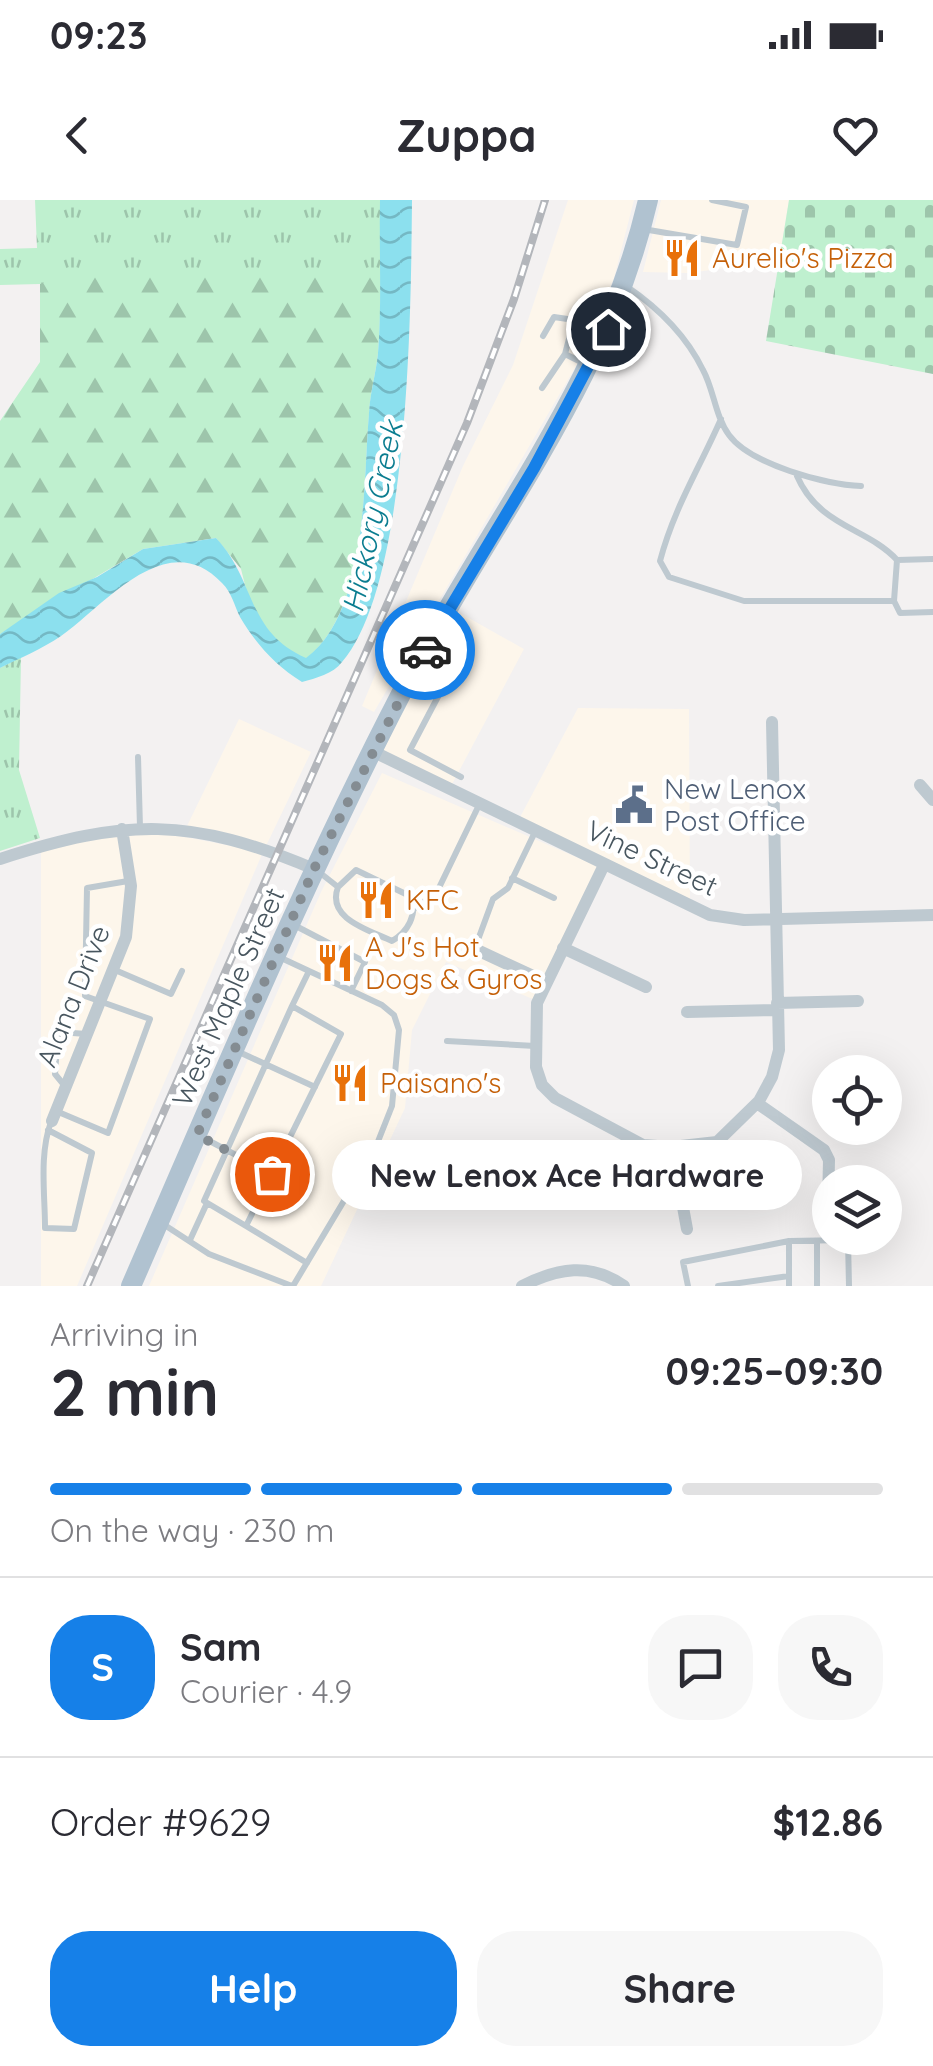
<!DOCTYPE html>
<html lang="en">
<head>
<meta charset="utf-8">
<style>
  body { margin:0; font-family:Quicksand,sans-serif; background:#f7f7f7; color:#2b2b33; height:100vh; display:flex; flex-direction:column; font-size:38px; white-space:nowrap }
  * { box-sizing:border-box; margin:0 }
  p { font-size:32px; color:#7c7c81 }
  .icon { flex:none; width:55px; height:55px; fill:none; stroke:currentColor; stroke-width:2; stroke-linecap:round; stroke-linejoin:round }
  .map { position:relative; height:1086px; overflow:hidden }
  .panel { display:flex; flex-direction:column; background:#fff; flex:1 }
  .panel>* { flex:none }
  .buttons { position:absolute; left:812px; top:855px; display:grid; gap:20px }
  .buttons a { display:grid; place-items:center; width:90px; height:90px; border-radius:50%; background:#fff; box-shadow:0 10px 40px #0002; font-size:50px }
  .pin { position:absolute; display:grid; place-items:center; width:85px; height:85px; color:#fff; margin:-42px; border:5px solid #fff; border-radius:50%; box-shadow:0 2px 10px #0007 }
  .courier { position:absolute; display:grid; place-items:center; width:100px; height:100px; margin:-50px; border:8px solid #1680e8; border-radius:50%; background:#fff; color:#222; box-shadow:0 2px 12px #0007 }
  .bubble { position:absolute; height:70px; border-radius:35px; background:#fff; box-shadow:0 10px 40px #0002; font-size:32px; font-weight:700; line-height:70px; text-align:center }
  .overview em { font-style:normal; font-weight:700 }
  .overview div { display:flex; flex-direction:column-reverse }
  .overview { display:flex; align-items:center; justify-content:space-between; height:170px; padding:0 50px }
  h1 { font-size:65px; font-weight:700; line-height:75px }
  .bar { display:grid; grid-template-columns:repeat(4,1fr); gap:15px 10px; align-content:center; height:120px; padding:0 50px }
  .bar i { height:12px; border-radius:8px; background:#e1e1e2 }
  .bar .on { background:#1680e8 }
  .bar p { grid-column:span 4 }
  .line { display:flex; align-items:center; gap:25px; padding:0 50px; border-top:2px solid #e1e1e2 }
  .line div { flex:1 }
  .round { display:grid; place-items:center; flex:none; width:105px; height:105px; border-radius:40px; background:#f7f7f7 }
  .cta { display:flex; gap:20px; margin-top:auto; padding:20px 50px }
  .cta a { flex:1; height:115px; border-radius:40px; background:#1680e8; color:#fff; font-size:40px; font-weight:700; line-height:115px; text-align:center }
  .cta a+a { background:#f7f7f7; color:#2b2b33 }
  .status { display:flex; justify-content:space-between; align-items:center; height:70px; padding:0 50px; background:#fff; direction:ltr }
  .status svg { height:28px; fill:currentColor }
  header { display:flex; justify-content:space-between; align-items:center; height:130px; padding:0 50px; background:#fff; font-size:45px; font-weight:700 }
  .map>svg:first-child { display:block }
  .commercial { fill:#fdf6eb }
  .forest { fill:url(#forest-firs) }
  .cemetery { fill:url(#cemetery-stones) }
  .park { fill:url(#park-tufts) }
  .water { fill:url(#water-waves) }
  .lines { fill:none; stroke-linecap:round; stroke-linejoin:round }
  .lane { stroke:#bec9d0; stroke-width:6 }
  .street { stroke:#bec9d0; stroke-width:12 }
  .primary { stroke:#b0c2d0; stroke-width:20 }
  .rail-casing { stroke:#b3b6bb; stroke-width:8 }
  .rail { stroke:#fff; stroke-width:4; stroke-dasharray:11; stroke-linecap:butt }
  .done { stroke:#848c92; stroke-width:10; stroke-dasharray:0 18 }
  .route { stroke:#1680e8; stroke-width:12 }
  .labels { text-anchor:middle; stroke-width:9; stroke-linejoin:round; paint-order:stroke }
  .food-label { font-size:28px; fill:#c56008; stroke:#fff; text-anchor:start }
  .service-label { font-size:28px; fill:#4e5e75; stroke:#fff; text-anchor:start }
  .street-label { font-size:28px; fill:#48565f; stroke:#fff }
  .water-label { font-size:30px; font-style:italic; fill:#0b7d90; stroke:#fff }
</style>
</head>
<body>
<div class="status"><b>09:23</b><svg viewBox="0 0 49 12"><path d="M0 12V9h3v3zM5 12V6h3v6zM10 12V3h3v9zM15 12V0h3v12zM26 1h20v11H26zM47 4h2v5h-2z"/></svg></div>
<header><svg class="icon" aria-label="back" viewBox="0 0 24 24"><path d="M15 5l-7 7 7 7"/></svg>Zuppa<svg class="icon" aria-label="heart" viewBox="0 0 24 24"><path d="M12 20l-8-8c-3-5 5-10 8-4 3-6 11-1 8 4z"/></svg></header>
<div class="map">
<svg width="933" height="1086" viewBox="0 0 933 1086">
  <defs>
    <pattern id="forest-firs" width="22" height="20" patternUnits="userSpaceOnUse" patternTransform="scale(2.5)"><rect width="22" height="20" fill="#bff0cf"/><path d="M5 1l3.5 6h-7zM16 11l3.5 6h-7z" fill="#9dc5ab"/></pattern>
    <pattern id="cemetery-stones" width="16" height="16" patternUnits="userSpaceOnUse" patternTransform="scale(2.5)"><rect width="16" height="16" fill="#bff0cf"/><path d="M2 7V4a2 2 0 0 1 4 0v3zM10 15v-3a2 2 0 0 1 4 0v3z" fill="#9dc5ab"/></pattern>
    <pattern id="park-tufts" width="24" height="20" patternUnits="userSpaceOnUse" patternTransform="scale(2.5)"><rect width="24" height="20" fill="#bff0cf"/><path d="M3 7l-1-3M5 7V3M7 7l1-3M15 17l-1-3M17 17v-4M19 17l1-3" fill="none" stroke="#9dc5ab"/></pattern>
    <pattern id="water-waves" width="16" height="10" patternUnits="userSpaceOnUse" patternTransform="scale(2.5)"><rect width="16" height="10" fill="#8ce0ee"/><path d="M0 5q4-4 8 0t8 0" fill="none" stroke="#74b8c4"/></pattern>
  </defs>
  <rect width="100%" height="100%" fill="#f3f1f1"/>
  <path class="commercial" d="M568 0H634L614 78 576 166 374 512 362 506 463 266 513 165Z
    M661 0H789L779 61 688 73 643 72Z
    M451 408 524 449 450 588 376 550Z
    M578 508 689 509 690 703 518 621Z
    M239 519 311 552 266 646 187 626Z
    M382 573 606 670 542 803 446 762 412 830 405 908 321 1086H149L321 692Z
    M149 630 263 652 77 1086H41V649Z"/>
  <path class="forest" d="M380 0C381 51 382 102 378 153 376 173 370 193 369 214 363 286 368 410 306 459L280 447 250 405 241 369 216 338 143 349 0 434V221L40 162V84L45 74Z"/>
  <path class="cemetery" d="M789 0H933V174L766 141Z"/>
  <path class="park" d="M35 0H380L382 73 68 76 40 84 0 85V49L37 48Z
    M21 457 19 570 40 638 0 651V468Z"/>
  <path class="water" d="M380 0H412C411 106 410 384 342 462 333 474 316 478 302 482 275 465 256 444 240 417 234 405 232 393 222 383 167 324 104 406 61 436 42 449 20 458 0 468V434L59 393 97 377 143 349 216 338C256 380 246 432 306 458 368 412 363 284 369 213 370 193 376 173 378 153 382 102 379 51 380 0Z"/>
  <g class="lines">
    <path class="lane" d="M643 29 737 45 746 7 712 0
      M626 86C657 107 686 135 703 170 714 190 715 216 729 235 750 264 826 285 861 286
      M543 136 554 117 574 120 565 154 585 164
      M542 188 565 154
      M721 219C699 269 674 308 660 361L669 377 744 401H894
      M797 276C819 327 868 328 897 360L894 401 900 413 933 412
      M897 360 933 359
      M440 435 463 449 410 550 461 577
      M415 480 439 494
      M138 557 140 627
      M356 670 412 697C417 715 408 732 392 741 369 730 326 719 338 687Z
      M319 672 338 687
      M512 678 554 698
      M415 708 436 694 479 605
      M292 724 365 762 351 791
      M475 748 493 699 508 688 535 632
      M279 757 382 805 394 815 399 830 392 906 375 949 293 1086
      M115 770 171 794 182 771
      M292 806 341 834 246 1026 204 1001Z
      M292 806 309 771
      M447 841 535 846
      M239 852 315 887
      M64 885 55 874 58 832 87 834
      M56 911 108 933 150 819 85 796 87 688 128 681
      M48 930 92 953 74 1029 45 1028C45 994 39 954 51 922
      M202 937 272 974
      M163 1024 209 1054 292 1086
      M246 1026 307 1063
      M190 1040 207 1003
      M688 1086 683 1062 789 1041
      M718 1086 789 1076
      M789 1086V1041L848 1040 849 1086
      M817 1086V1041"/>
    <path class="street" d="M372 551 710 715 744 720 933 715
      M920 585 933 600
      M0 659C127 618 190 617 314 669
      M604 665 537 803 536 867 542 885 555 898 643 945 672 947 717 942 759 901 772 877 779 850 772 522
      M563 748 646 787
      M475 749 546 782
      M777 803 858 801
      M687 812 778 810
      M757 903 824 950 829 960 828 1006
      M52 921 126 737 131 686 122 629
      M672 947 687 1029
      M522 1086C558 1068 590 1062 624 1086"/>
    <path class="primary" d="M131 1086C221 880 307 672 412 473 497 312 606 181 648 0"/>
    <g class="rail-casing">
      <path id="rail" d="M87 1086 467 223 514 99 545 0"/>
    </g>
    <use href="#rail" class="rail"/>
  </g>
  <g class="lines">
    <path class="done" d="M272 974 197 935 314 669 425 450"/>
    <path class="route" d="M425 450 534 268 608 129"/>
  </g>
  <defs>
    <g id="restaurant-bare" transform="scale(3)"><path d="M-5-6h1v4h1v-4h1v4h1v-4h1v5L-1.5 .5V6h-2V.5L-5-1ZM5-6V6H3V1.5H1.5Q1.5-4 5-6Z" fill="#e8710a" stroke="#fff" stroke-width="2.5" paint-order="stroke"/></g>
    <g id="civic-bare" transform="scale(3)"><path d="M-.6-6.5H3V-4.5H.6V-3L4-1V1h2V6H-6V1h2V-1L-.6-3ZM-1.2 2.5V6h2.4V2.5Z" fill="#5c6f8a" stroke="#fff" stroke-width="2.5" paint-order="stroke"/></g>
  </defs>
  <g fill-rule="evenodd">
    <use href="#restaurant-bare" x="682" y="58"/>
    <use href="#civic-bare" x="634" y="605"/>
    <use href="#restaurant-bare" x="376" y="700"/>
    <use href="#restaurant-bare" x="335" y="763"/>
    <use href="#restaurant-bare" x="350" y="883"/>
  </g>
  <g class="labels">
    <g class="food-label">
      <text x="712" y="68">Aurelio's Pizza</text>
      <text x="406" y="710">KFC</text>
      <text x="365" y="757">A J's Hot<tspan x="365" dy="32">Dogs &amp; Gyros</tspan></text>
      <text x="380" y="893">Paisano's</text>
    </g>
    <g class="service-label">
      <text x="664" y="599">New Lenox<tspan x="664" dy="32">Post Office</tspan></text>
    </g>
    <g class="street-label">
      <text transform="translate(652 658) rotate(25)" y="10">Vine Street</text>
      <text transform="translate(73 796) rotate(-68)" y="10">Alana Drive</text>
      <text transform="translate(228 797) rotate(-66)" y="10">West Maple Street</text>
    </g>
    <g class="water-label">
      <text transform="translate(373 317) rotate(-78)" y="10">Hickory Creek</text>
    </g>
  </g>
</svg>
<div class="buttons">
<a><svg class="icon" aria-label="locate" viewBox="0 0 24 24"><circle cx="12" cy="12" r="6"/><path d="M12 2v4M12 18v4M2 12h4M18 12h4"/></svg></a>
<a><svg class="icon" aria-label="layers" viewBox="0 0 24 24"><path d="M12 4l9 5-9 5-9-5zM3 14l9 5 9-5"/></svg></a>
</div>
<div class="pin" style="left:272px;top:974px;background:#ea580c"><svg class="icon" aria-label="bag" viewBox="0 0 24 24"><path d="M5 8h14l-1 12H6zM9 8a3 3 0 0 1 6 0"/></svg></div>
<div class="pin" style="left:608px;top:129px;background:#1f2937"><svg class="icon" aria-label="home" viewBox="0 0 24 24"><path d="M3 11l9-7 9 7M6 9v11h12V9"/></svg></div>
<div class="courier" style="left:425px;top:450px"><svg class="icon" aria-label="car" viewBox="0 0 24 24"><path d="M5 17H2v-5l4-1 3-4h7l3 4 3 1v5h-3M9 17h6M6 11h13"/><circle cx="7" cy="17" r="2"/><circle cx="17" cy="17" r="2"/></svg></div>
<div class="bubble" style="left:332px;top:940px;width:470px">New Lenox Ace Hardware</div>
</div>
<section class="panel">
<div class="overview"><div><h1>2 min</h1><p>Arriving in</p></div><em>09:25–09:30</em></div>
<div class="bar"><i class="on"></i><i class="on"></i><i class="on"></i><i></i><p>On the way · 230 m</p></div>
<div class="line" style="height:180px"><b class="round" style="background:#1680e8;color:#fff">S</b><div><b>Sam</b><p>Courier · 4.9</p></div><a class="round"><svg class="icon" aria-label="chat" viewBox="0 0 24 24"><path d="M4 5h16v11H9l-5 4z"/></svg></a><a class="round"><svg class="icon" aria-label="phone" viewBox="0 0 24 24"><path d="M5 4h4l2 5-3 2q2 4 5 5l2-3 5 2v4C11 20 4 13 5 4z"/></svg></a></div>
<div class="line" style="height:130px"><div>Order #9629</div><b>$12.86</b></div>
<div class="cta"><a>Help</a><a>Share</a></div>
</section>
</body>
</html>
